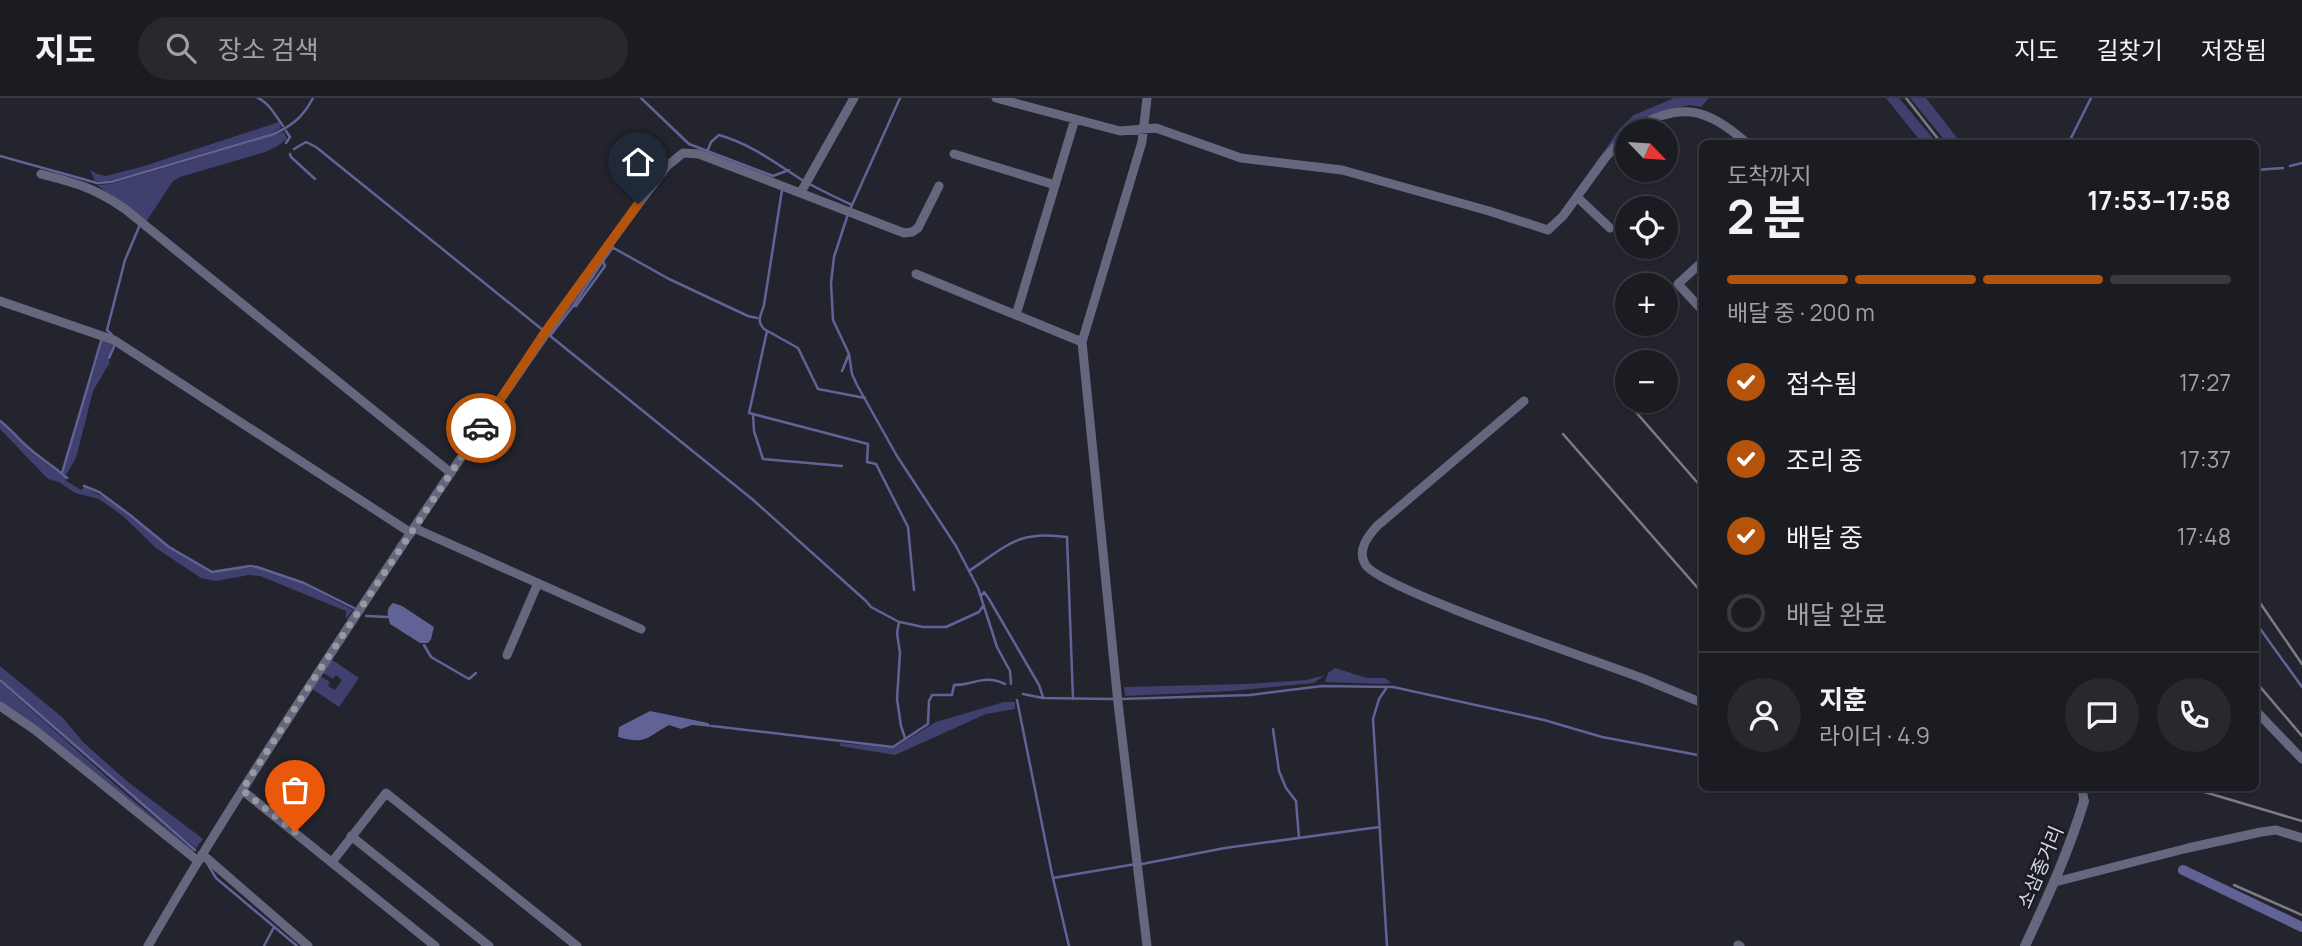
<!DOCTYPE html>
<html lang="ko">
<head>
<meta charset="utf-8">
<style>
  body { margin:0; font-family:Manrope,"Noto Sans KR",sans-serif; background:#28282f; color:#f1f3f6; height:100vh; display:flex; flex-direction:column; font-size:26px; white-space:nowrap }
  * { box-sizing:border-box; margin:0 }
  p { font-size:23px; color:#a0a1a5 }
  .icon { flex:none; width:38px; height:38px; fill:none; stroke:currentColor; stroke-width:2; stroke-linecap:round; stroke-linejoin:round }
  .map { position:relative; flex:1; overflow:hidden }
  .details { position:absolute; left:1699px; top:42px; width:560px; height:651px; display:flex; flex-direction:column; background:#1b1b22; border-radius:10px; box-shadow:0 2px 5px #0004,0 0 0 2px #393940 }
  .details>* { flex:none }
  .needle { width:46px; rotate:115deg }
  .controls { position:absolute; left:1615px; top:21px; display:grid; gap:14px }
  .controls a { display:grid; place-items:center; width:63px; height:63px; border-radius:50%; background:#1b1b22; box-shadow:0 2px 5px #0004,0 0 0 2px #393940; font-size:35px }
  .pin { position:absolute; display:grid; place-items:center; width:60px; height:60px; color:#fff; margin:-72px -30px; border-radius:50% 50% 50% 0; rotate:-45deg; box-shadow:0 0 7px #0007 }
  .pin .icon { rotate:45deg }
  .courier { position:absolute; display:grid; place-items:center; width:70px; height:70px; margin:-35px; border:5px solid #b45309; border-radius:50%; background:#fff; color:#222; box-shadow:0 2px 9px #0007 }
  .summary em { font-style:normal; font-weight:700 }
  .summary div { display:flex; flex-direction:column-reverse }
  .summary { display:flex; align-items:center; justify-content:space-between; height:119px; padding:0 28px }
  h1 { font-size:46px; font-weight:700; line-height:52px }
  .bar { display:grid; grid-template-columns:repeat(4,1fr); gap:10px 7px; align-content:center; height:84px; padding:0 28px }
  .bar i { height:9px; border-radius:5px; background:#393940 }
  .bar .current { background:#b45309 }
  .bar p { grid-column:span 4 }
  .line { display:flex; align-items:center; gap:18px; padding:0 28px; border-top:2px solid #393940 }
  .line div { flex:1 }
  .round { display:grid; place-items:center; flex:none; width:74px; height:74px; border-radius:37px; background:#28282f }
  ol { padding:0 28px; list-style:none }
  li { display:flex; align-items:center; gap:21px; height:77px }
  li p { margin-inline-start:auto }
  li .icon { padding:7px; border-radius:50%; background:#b45309; color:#fff; stroke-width:4 }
  li:last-child { color:#a0a1a5 }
  li i { width:38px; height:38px; border:4px solid #393940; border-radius:50% }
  header { display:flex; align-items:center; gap:42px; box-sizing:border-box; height:98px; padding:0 35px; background:#1b1b22; border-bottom:2px solid #393940 }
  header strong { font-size:33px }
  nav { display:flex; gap:38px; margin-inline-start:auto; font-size:24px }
  .search { width:490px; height:63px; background:#28282f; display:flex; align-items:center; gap:18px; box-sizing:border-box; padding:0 24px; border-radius:38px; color:#a0a1a5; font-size:26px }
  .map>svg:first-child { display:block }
  .green { fill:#3f406d }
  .water { fill:#616397 }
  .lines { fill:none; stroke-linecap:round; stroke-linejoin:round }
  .stream { stroke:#616397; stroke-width:2.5 }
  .canal { stroke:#616397; stroke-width:10 }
  .minor { stroke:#65677e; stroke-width:9 }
  .tertiary { stroke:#65677e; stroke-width:10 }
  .rail { stroke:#7c7c85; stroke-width:2.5 }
  .done { stroke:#9899a1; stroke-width:7; stroke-dasharray:0 12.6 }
  .route { stroke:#b45309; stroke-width:9 }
  .labels { text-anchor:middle; stroke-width:5; stroke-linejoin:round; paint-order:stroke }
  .street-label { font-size:19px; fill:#d7d8df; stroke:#1a1b24 }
</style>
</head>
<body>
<header>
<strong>지도</strong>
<div class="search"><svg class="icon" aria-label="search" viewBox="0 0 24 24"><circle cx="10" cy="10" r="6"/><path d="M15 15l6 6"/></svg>장소 검색</div>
<nav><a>지도</a><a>길찾기</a><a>저장됨</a></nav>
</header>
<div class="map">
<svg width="2302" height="848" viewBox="0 0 2302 848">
  <rect width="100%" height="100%" fill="#24242e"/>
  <path class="green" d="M1674 0H1709L1701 9 1690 7 1659 14 1645 19 1626 32 1561 117 1620 30 1634 17Z
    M1886 0H1899L1937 45H1922Z
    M1910 0H1926L1961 45H1947Z
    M279 24 281 30 270 36 109 83H95L90 72 97 76 106 78 141 69Z
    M284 34 287 41 276 49 265 54 180 79 173 83 146 124 97 87 111 86Z
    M103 241 113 246 108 261 110 264 93 293 76 360 66 377 63 374Z
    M0 325C12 333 18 343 29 352 40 362 54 371 66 380L65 382 81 392 84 389 109 402 168 449 212 475 241 470H257L304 486 353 512 346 521V513L260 478 249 477 216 483 201 480 156 450 123 418 99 401 75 395 59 384 48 381 0 331Z
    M331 561 359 580 339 609 311 590 320 578 330 584 328 588 335 592 342 582 336 577 333 581 322 574Z
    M0 568 62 619 84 645 128 684 203 741 196 750 127 693 0 580Z
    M1335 570 1367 580H1385L1391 585 1382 586 1325 584 1328 575Z
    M1325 577 1314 585 1231 593 1125 598 1124 589 1247 586 1307 582Z
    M0 584 126 696 194 753 192 755 0 604Z
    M1004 604H1015V611L986 616 895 657 840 648 839 645 894 650 936 624Z"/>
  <path class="water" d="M393 505 402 508 434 529 431 541 428 545H420L390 526C388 517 385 511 393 505Z
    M650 613 708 625 712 629 692 627 681 631 669 627C647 639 647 647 618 639L619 629Z"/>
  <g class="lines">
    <path class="stream" d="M258 0C269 5 276 18 283 28
      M641 0 689 46 773 78 789 72
      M900 0 848 116 834 159 831 185 833 222 849 256 852 276 857 287 897 358 956 448 978 490 997 549 1010 573 1011 586
      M286 45 290 39 286 33
      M2068 46 2091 0
      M294 51 306 44 316 49 544 233
      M707 54 711 44 719 37C751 46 775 65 802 82 818 91 835 99 852 107
      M290 56 291 59 315 81
      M0 58 97 85 111 84 274 36C293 27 303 19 313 0
      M2290 68 2302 65
      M2256 72 2283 70
      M782 92 764 207C761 218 756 222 764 231L798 250 818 291 865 300
      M610 148 669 181 748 218 757 220
      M573 208 603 163
      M767 233 749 315 753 316 754 333 763 361 842 368
      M112 237 107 232 125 162 139 129
      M549 237 752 401 866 503 871 509 899 524 897 535 900 555 897 601 901 628 905 640
      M550 238 573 208H576L605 168 603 163 613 149
      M109 260 115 246
      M842 273 849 256
      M753 316 868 346 867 364 876 366 908 429 914 492
      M0 323C12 332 19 342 30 351 41 361 55 369 67 380
      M62 375 102 240
      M84 388 99 394 130 417 169 449 212 474 250 468 257 469 304 485 354 510
      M969 473C1008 447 1018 432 1067 439L1073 601
      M981 498 984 494 989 501 1039 587 1043 599
      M366 518 388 519
      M900 524 923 529H946L979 514 983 508
      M2256 525 2302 589
      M424 547 431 559 469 581 476 575
      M0 582 195 752
      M1387 589 1379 601 1373 621 1387 848
      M1023 596 1043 600 1113 601
      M1120 601 1250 597 1322 588 1393 589 1544 622 1602 639 1703 658
      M1017 602 1052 776 1069 848
      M712 628 893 649 928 626 929 603 932 597H952L954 587C974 587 984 576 1005 586
      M1273 631 1279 673 1286 690 1296 703 1299 740
      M207 765 216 780 297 848
      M1142 766 1225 750 1379 729
      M1053 780 1136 766
      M264 848 274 829"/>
    <path class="canal" d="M2183 772 2302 829"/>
    <path class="minor" d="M996 0 1120 33 1156 30 1241 60 1342 72 1489 113 1548 132 1563 118 1605 60 1628 35
      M1629 33C1680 4 1703 7 1748 46
      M954 56 1055 87
      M41 76C76 85 95 90 125 111L451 375
      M801 94 854 0
      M1577 99 1610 130
      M1703 163 1678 186 1703 213
      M916 176 1082 244 1142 44 1147 0
      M0 203 114 242 411 435
      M1016 217 1075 21
      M1082 244 1118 605 1147 848
      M1524 303 1377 428C1368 438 1357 452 1365 466 1377 490 1600 564 1639 579 1660 587 1681 597 1703 605
      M414 430 641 531
      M507 557 538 485
      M0 608 35 632 198 763
      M2256 613 2302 661
      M2082 690 2084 703
      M242 692 435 848
      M351 738 489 848
      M202 756 308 848
      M332 764 386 695 577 848
      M2055 784 2188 750 2261 734 2276 732 2302 740
      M1738 847 1740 848
      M148 848C229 707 320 572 409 437 493 312 576 188 667 68L683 55 699 56 904 135 912 134 918 130 939 88"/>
    <path class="tertiary" d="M2025 848C2047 801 2069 753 2084 703"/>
    <path class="rail" d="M1906 0 1942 46
      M1628 305 1703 391
      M1563 336 1703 496
      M2256 499 2302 566
      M2256 584 2302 638
      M2191 690 2302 723
      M2234 787 2302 817"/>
  </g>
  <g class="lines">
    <path class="done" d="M295 734 242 692 317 576 481 330"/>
    <path class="route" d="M481 330 545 234 638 106"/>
  </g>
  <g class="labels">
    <g class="street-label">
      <text transform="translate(2040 769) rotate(-67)" y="7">소삼종거리</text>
    </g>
  </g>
</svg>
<div class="controls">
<a><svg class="needle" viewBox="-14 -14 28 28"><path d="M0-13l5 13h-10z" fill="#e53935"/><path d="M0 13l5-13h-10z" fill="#a0a1a5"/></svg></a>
<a><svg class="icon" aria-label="locate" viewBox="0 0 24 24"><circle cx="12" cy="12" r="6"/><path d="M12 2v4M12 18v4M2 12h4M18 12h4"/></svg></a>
<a>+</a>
<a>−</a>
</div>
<div class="pin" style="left:295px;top:734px;background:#ea580c"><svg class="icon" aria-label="bag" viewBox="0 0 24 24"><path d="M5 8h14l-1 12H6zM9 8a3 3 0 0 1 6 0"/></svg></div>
<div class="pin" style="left:638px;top:106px;background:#1f2937"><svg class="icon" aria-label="home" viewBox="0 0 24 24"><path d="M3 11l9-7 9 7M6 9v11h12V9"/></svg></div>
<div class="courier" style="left:481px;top:330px"><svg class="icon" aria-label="car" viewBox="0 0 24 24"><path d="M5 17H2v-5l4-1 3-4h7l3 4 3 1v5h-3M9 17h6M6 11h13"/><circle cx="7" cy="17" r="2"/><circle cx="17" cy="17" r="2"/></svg></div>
<section class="details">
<div class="summary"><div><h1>2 분</h1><p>도착까지</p></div><em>17:53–17:58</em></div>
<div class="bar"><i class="current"></i><i class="current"></i><i class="current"></i><i></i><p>배달 중 · 200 m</p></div>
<ol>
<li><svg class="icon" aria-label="check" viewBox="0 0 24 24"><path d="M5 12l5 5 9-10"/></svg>접수됨<p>17:27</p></li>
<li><svg class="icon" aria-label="check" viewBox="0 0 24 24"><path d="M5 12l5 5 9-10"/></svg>조리 중<p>17:37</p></li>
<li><svg class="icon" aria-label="check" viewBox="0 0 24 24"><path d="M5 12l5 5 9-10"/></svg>배달 중<p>17:48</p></li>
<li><i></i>배달 완료</li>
</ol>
<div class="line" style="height:126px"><a class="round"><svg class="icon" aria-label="person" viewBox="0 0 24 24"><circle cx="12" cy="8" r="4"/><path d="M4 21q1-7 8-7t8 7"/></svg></a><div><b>지훈</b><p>라이더 · 4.9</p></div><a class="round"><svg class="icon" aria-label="chat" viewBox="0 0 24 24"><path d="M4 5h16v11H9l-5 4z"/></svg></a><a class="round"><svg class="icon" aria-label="phone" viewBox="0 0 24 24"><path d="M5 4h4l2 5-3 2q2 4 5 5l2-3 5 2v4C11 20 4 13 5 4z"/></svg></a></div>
</section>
</div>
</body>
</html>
